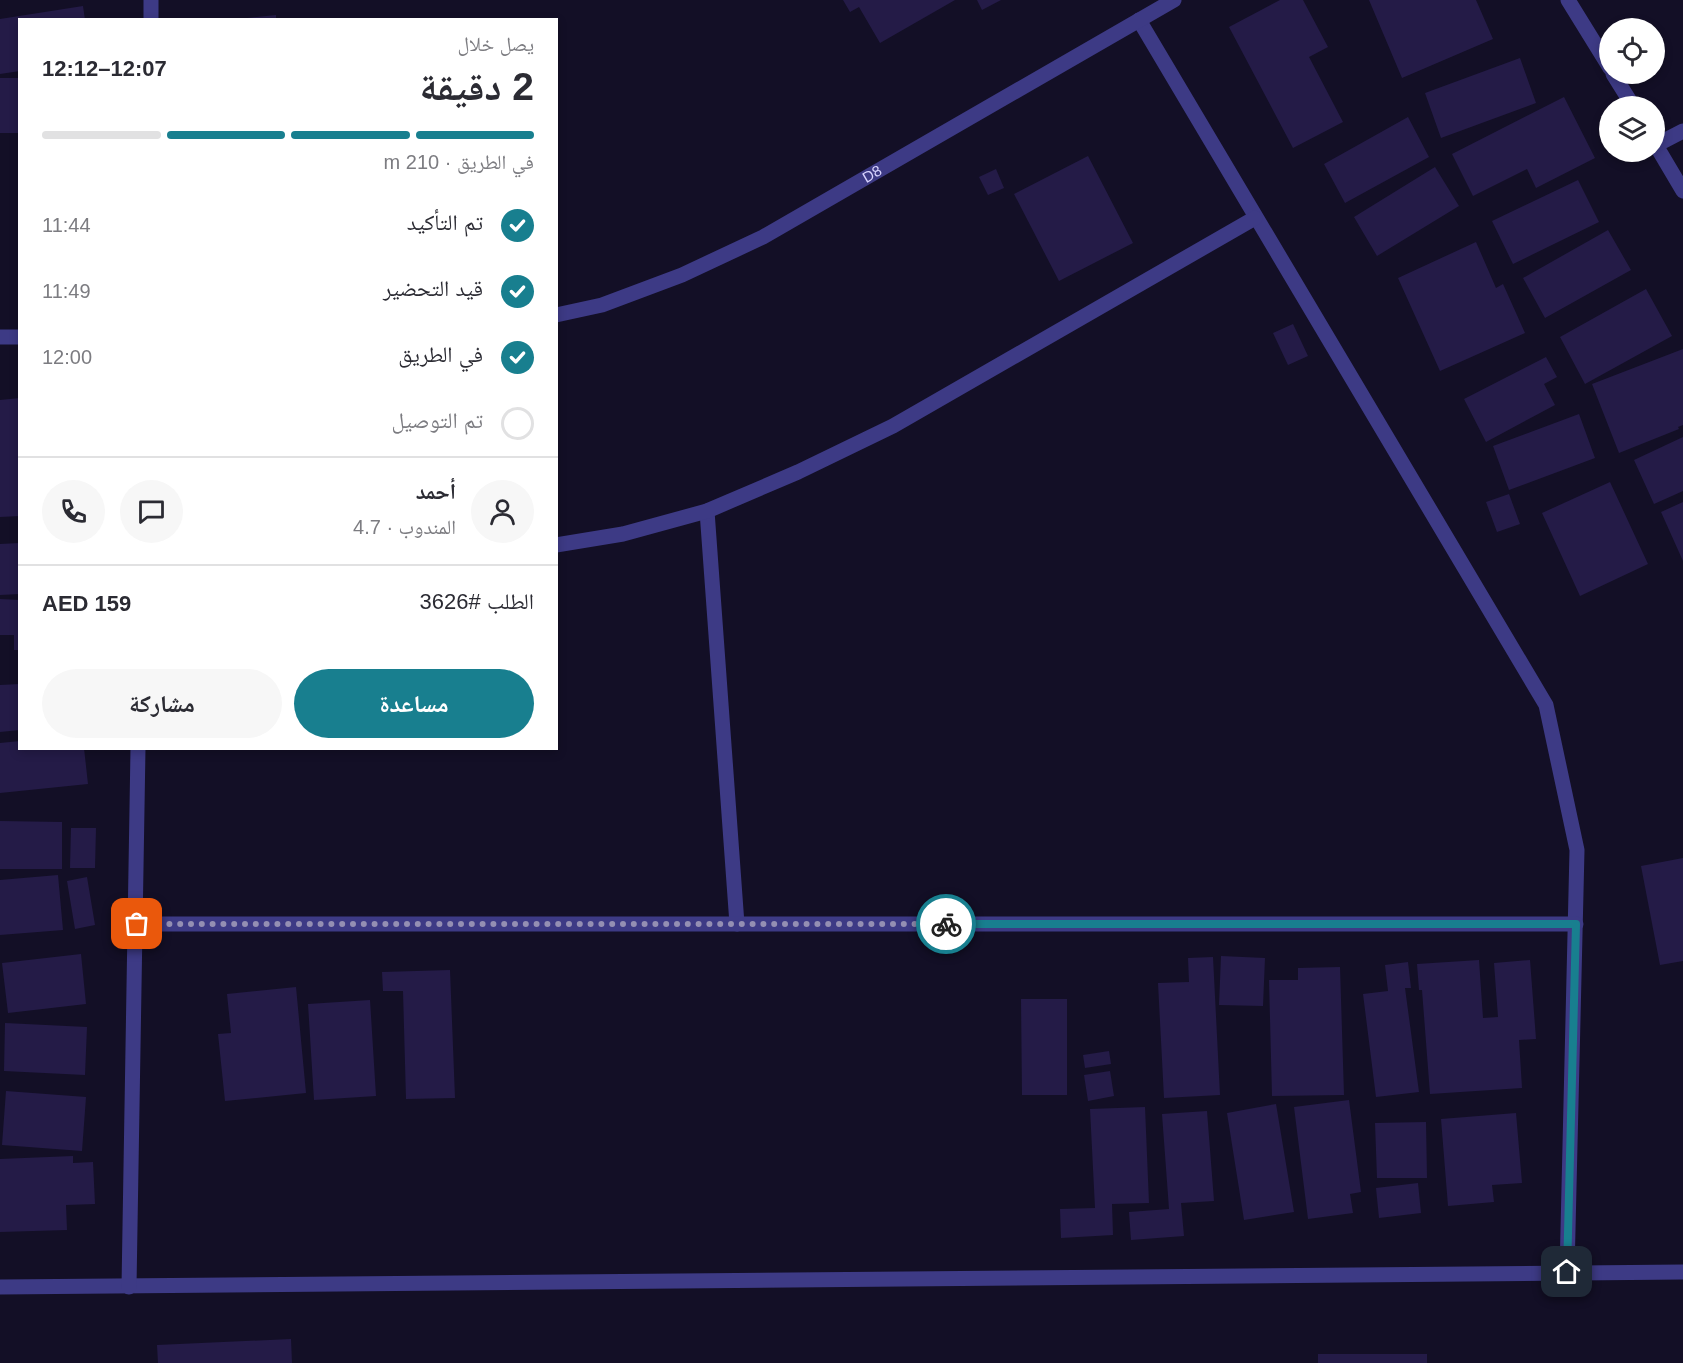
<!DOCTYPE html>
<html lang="ar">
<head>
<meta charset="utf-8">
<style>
  body { margin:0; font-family:Helvetica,"Noto Naskh Arabic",sans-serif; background:#f7f7f7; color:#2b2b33; direction:rtl; height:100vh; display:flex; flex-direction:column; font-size:22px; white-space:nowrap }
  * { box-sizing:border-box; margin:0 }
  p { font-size:20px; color:#7c7c81 }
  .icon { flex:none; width:33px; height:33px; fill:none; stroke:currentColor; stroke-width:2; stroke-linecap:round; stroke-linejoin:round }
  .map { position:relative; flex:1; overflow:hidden; direction:ltr }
  .sheet { position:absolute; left:18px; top:18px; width:540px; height:732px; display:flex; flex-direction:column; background:#fff; border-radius:0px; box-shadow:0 3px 9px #0003; direction:rtl }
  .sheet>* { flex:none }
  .tools { position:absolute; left:1599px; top:18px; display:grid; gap:12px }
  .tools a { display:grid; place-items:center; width:66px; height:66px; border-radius:50%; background:#fff; box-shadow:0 3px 9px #0003; font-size:30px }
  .pin { position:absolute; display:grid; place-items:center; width:51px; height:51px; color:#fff; margin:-26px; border-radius:12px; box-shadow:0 3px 9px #0006 }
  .courier { position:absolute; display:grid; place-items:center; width:60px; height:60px; margin:-30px; border:4px solid #187f8f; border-radius:50%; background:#fff; color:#222; box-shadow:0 2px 8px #0007 }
  .overview em { font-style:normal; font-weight:800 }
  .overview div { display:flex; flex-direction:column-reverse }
  .overview { display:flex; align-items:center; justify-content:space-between; height:102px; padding:0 24px }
  h1 { font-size:39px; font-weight:800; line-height:45px }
  .bar { display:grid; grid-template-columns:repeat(4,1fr); gap:9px 6px; align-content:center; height:72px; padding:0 24px }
  .bar i { height:8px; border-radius:4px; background:#e1e1e2 }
  .bar .on { background:#187f8f }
  .bar p { grid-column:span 4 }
  .line { display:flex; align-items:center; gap:15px; padding:0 24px; border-top:2px solid #e1e1e2 }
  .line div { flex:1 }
  .round { display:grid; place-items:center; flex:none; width:63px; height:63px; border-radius:32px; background:#f7f7f7 }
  ol { padding:0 24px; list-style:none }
  li { display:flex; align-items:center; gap:18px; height:66px }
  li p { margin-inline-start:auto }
  li .icon { padding:6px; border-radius:50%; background:#187f8f; color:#fff; stroke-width:4 }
  li:last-child { color:#7c7c81 }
  li i { width:33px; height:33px; border:3px solid #e1e1e2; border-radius:50% }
  .button { display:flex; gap:12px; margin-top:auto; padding:12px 24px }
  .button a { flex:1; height:69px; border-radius:36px; background:#187f8f; color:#fff; font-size:24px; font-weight:800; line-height:69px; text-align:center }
  .button a+a { background:#f7f7f7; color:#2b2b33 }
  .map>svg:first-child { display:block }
  .building { fill:#241b47 }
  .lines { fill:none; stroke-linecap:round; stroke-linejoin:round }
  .minor { stroke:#3d3a85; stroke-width:15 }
  .done { stroke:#948fb3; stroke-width:6; stroke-dasharray:0 10.8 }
  .route { stroke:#187f8f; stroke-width:8 }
  .labels { text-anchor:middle; stroke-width:4.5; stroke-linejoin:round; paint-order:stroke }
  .street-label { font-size:15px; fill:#d9d4ff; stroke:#130f26 }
</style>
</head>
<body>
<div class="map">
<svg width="1683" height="1363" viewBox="0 0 1683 1363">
  <rect width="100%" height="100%" fill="#130f26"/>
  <path class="building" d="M843 0H955L880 43 859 7 850 12Z
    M977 0H1001L982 10Z
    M1280 0H1303L1328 47 1309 57 1343 122 1293 148 1229 27Z
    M1369 0H1476L1493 39 1402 78Z
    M83 6 85 20H20V71L0 74V19Z
    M276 15V20H247V18Z
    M1520 58 1536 103 1441 138 1425 93Z
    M0 78H20V133H0Z
    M1564 97 1595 158 1536 188 1527 169 1473 196 1452 154Z
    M1408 117 1429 157 1345 203 1324 164Z
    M1088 156 1133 243 1059 281 1014 194Z
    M1435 167 1459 206 1377 256 1354 217Z
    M996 169 1004 188 988 195 979 177Z
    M1578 180 1599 222 1513 264 1492 221Z
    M1608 230 1631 270 1545 318 1523 278Z
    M1476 242 1496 288 1503 284 1525 333 1440 371 1398 278Z
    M1646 289 1672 336 1585 384 1560 337Z
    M1293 324 1308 356 1288 365 1273 333Z
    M1683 349V425L1678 427 1679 429 1619 453 1592 384Z
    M1546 357 1557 377 1544 384 1555 405 1486 442 1464 399Z
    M20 398V516L0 517V400Z
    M1579 414 1595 458 1509 490 1493 446Z
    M1683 437V491L1654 504 1634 460Z
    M1610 482 1648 564 1580 596 1542 513Z
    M1509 494 1520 524 1497 532 1486 502Z
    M1683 502V561L1661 512Z
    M20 543V594L0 595V544Z
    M0 599 20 600V650H14V635H0Z
    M20 684V730L0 732V685Z
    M20 741V748H84L88 784 0 793V743Z
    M0 821 62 822V869H0Z
    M71 828H96L95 868H70Z
    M1683 858V961L1660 965 1641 866Z
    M58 875 63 930 0 935V880Z
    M87 877 95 925 75 929 67 881Z
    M81 954 86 1004 8 1013 2 963Z
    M1221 956 1265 958 1263 1006 1219 1005Z
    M1213 957 1220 1095 1164 1098 1158 983 1189 982 1188 958Z
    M1479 960 1483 1018 1498 1017 1494 963 1530 960 1536 1039 1519 1040 1522 1088 1430 1094 1422 990H1419L1417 964Z
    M1408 962 1411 988H1405L1419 1092 1376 1097 1363 994 1388 991 1385 965Z
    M1340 967 1344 1095 1272 1096 1269 980H1298V968Z
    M450 970 455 1098 406 1099 403 991H383L382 972Z
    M296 987 306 1093 225 1101 218 1034 231 1033 227 994Z
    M1021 999H1067V1095H1022Z
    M370 1000 376 1096 314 1100 308 1004Z
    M5 1023 87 1027 85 1075 4 1071Z
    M1109 1051 1111 1064 1085 1068 1083 1055Z
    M1110 1071 1114 1096 1088 1101 1084 1075Z
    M6 1091 86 1097 82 1151 2 1145Z
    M1349 1100 1361 1192 1350 1194 1353 1213 1308 1219 1294 1107Z
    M1276 1104 1294 1212 1244 1220 1227 1113Z
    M1145 1107 1149 1203 1112 1204 1113 1235 1061 1238 1060 1209 1095 1208 1090 1109Z
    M1207 1111 1214 1201 1181 1203 1184 1236 1131 1240 1129 1212 1169 1209 1162 1114Z
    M1516 1113 1522 1183 1492 1185 1494 1202 1448 1206 1441 1119Z
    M1426 1122 1427 1178H1377L1375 1123Z
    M73 1156V1163L93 1162 95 1204 66 1205 67 1230 0 1232V1159Z
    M1418 1183 1421 1213 1379 1218 1376 1188Z
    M291 1339 292 1363H158L157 1345Z
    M1318 1354H1427V1363H1318Z"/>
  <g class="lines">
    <g class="minor">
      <path d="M151 0V20"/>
      <path d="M1568 0 1610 68"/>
      <path d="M1139 20 1546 705 1577 850 1567 1272"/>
      <path d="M1613 74 1633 106"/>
      <path d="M1654 142 1683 191"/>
      <path d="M1656 145 1683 131"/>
      <path id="s1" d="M556 315 602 305 682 275 763 237 1174 0"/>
      <path d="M0 337H20"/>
      <path d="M707 511 737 924"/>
      <path d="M556 545 623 534 707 511 798 472 893 426 1255 218"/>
      <path d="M137 924H1576"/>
      <path d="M0 1287 1683 1272"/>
      <path d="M129 1287 138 748"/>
    </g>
  </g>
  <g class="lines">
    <path class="done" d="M137 924H946"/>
    <path class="route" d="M946 924H1576L1567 1272"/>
  </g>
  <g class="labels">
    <g class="street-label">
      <text dy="5" stroke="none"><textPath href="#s1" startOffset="348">D8</textPath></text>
    </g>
  </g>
</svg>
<div class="tools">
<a><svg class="icon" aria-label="locate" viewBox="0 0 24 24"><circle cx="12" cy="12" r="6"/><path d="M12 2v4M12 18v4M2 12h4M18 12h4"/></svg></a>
<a><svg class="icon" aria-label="layers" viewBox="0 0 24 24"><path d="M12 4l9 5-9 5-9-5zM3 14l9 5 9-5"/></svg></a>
</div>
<div class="pin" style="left:137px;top:924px;background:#ea580c"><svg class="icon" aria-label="bag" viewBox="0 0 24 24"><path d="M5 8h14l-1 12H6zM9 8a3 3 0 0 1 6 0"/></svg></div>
<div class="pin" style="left:1567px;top:1272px;background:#1f2937"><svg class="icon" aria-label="home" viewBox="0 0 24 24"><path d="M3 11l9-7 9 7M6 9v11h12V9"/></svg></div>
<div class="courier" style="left:946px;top:924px"><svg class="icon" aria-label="bike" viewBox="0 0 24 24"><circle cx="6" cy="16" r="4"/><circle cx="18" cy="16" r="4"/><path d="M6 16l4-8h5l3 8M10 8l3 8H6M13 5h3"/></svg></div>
<section class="sheet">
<div class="overview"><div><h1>2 دقيقة</h1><p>يصل خلال</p></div><em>12:07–12:12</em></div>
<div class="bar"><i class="on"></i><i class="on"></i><i class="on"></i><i></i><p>في الطريق · 210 m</p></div>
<ol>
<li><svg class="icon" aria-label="check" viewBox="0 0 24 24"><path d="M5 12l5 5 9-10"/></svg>تم التأكيد<p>11:44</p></li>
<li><svg class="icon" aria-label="check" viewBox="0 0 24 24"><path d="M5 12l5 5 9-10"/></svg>قيد التحضير<p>11:49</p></li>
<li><svg class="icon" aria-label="check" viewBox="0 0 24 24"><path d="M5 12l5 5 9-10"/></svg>في الطريق<p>12:00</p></li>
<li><i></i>تم التوصيل</li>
</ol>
<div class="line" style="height:108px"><a class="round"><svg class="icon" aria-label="person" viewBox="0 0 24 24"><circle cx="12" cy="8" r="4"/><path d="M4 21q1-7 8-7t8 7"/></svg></a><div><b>أحمد</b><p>المندوب · 4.7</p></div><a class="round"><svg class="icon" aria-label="chat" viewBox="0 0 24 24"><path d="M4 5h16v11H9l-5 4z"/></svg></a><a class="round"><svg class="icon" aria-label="phone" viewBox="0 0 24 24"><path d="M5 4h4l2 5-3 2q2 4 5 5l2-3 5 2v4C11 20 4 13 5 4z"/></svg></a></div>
<div class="line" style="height:78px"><div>الطلب #3626</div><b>AED 159</b></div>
<div class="button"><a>مساعدة</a><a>مشاركة</a></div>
</section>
</div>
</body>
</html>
